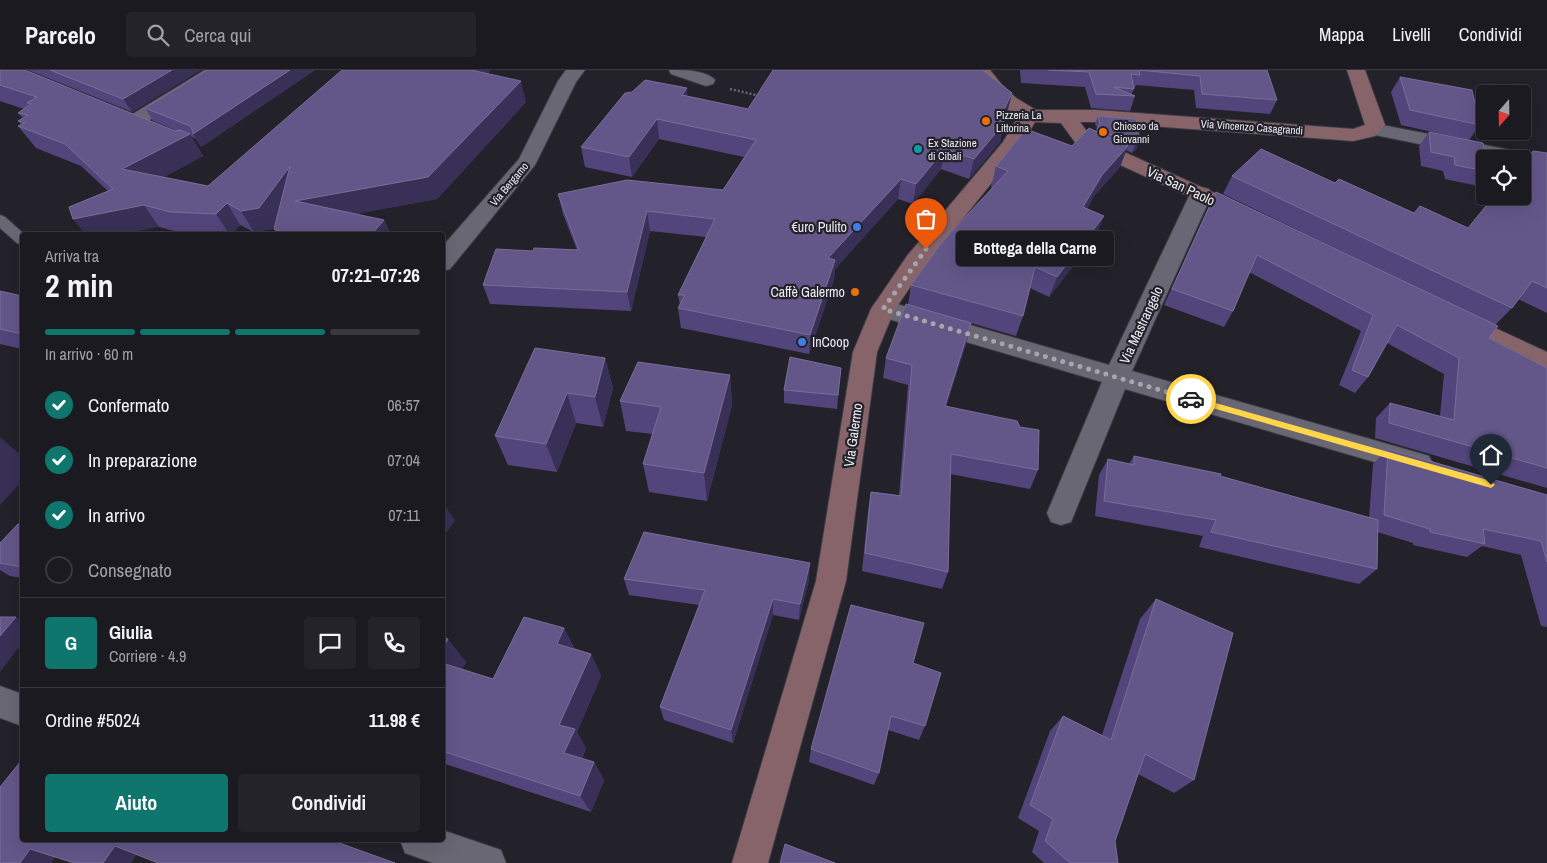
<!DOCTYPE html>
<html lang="it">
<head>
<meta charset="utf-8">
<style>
  body { margin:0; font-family:"Archivo Narrow",sans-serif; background:#232329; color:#f1f3f6; height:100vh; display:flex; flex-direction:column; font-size:19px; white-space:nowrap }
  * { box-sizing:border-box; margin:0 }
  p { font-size:16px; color:#9fa1a5 }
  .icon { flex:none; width:28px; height:28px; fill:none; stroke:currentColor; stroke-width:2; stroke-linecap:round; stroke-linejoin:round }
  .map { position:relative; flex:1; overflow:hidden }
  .side { position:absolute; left:20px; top:162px; width:425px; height:610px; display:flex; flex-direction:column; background:#1a1a20; border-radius:5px; box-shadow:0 5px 20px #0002,0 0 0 1px #38383e }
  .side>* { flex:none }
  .needle { width:32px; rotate:200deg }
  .tools { position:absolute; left:1476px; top:15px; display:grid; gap:10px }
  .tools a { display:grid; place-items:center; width:55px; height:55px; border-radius:5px; background:#1a1a20; box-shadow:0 5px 20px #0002,0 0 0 1px #38383e; font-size:25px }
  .pin { position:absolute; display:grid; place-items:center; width:42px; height:42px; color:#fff; margin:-51px -21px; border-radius:50% 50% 50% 0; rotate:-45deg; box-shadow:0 0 5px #0007 }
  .pin .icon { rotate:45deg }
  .courier { position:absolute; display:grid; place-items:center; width:50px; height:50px; margin:-25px; border:4px solid #ffd54a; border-radius:50%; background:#fff; color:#222; box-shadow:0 1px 6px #0007 }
  .bubble { position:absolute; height:35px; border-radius:5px; background:#1a1a20; box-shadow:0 5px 20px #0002,0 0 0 1px #38383e; font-size:16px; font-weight:700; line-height:35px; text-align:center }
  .head em { font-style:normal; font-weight:700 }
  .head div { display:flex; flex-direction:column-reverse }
  .head { display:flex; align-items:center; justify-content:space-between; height:85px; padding:0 25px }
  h1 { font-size:32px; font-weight:700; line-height:38px }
  .bar { display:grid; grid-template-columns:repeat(4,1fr); gap:8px 5px; align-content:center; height:60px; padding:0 25px }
  .bar i { height:6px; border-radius:4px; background:#38383e }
  .bar .on { background:#0f766e }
  .bar p { grid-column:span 4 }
  .line { display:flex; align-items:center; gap:12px; padding:0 25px; border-top:1px solid #38383e }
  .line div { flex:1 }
  .round { display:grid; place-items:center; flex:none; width:52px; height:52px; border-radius:5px; background:#232329 }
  ol { padding:0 25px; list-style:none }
  li { display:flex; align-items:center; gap:15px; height:55px }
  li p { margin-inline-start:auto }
  li .icon { padding:5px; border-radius:50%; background:#0f766e; color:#fff; stroke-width:4 }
  li:last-child { color:#9fa1a5 }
  li i { width:28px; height:28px; border:2px solid #38383e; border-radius:50% }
  .primary-button { display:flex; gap:10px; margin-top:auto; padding:10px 25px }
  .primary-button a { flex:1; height:58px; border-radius:5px; background:#0f766e; color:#fff; font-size:20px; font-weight:700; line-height:58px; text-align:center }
  .primary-button a+a { background:#232329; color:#f1f3f6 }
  header { display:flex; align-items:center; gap:30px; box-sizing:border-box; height:70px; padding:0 25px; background:#1a1a20; border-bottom:1px solid #38383e }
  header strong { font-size:24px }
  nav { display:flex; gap:28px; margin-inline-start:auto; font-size:18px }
  .search { width:350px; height:45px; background:#232329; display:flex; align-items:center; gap:12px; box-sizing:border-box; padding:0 18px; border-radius:5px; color:#9fa1a5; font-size:19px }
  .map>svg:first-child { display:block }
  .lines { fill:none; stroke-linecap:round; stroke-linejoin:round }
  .lane-casing { stroke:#3d3c45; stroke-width:2 }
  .street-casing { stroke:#3d3c45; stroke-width:2 }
  .secondary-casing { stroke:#3d3c45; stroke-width:2 }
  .path { stroke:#68676f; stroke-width:2.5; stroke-dasharray:2 2; stroke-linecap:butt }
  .lane { fill:#696773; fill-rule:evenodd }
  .street { fill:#696773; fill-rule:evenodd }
  .secondary { fill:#876469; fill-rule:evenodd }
  .wall { fill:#52457b }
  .shaded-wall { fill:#383056 }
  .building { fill:#625788; stroke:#786e98 }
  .route { fill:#ffd54a }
  .done { stroke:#a6a5ac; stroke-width:5; stroke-dasharray:0 9 }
  .food-dot { fill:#e8710a; stroke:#23222b; stroke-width:2 }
  .culture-dot { fill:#0f9aa8; stroke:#23222b; stroke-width:2 }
  .shop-dot { fill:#3f7fe0; stroke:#23222b; stroke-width:2 }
  .labels { text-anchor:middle; stroke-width:4.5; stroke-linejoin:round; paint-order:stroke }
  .far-poi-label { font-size:11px; fill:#ecebf1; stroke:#23222b; text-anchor:start }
  .far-street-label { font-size:11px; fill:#ecebf1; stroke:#23222b }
  .street-label { font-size:14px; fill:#ecebf1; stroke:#23222b }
  .poi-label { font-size:14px; fill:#ecebf1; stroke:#23222b; text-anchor:end }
</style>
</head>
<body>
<header>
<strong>Parcelo</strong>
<div class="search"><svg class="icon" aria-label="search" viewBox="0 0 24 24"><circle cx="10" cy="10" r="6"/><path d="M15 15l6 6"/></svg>Cerca qui</div>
<nav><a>Mappa</a><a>Livelli</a><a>Condividi</a></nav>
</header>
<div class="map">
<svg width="1547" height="793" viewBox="0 0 1547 793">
  <rect width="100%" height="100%" fill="#23222b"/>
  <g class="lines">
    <g class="lane-casing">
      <path id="lane" d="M0 145 5 147 25 165H22V175L17 173 0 158Z"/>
    </g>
    <g class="street-casing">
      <path id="street" d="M205 0H227L225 4 140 56 133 58 126 56 123 52 126 48Z
        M566 0H585L576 12 535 95 450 199 442 201V177L519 89 558 11Z
        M669 0C683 0 706 0 715 10L713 14 706 16 671 4Z
        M1372 53 1547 87V99L1522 95V89H1493L1365 63 1362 59 1365 55Z
        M1201 117 1209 119 1212 124 1132 301 1419 383 1429 386 1433 394 1429 402 1419 405 1125 319 1071 452 1061 455 1051 452 1047 443 1102 312 875 245 871 239 875 233 883 230 1109 295 1190 124 1193 119Z
        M0 616 22 624V656L0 648Z
        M442 760 501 780 506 793H433L405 783 400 770H442Z"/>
    </g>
    <g class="secondary-casing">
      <path id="secondary" d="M972 0H990L1002 15 1016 28 1036 40H1097L1353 59 1365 55 1347 0H1365L1385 55 1375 66 1353 71 1097 52H1080L1091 67 1252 140 1255 145 1252 150 1244 152 1077 75 1061 53 1035 52 1019 79 923 198 894 241 877 282 846 511 768 793H732L816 511 853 282 871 239 907 186 1003 72 1018 47 995 30Z
        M1458 241 1547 282V302L1449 256 1446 250 1449 244Z"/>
    </g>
    <path class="path" d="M730 19 760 26"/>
    <use href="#lane" class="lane"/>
    <use href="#street" class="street"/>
    <use href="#secondary" class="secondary"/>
  </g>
  <path class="wall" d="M0 0 175 61H177L153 51 145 38 207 0H315L201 77 196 69 191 66 203 86 164 107 208 116 490 0 488 4 526 32 437 129 354 144 384 150 391 165H278L274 159 276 154 272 159 254 162 240 155 231 165 186 164 159 157 108 121 81 96 36 78 18 56 21 54 18 51 23 48 18 43 24 39 0 31Z
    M28 0H201L132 42Z
    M1020 0H1267L1277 30 1270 44 1196 38 1194 20 1136 15 1131 25 1135 26 1130 41 1091 38 1085 17 1021 13Z
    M1400 7 1480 55 1469 70 1401 55 1391 22Z
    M1012 23 1007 43 1003 51 1005 52 1000 72 969 109 941 99 913 134 898 129 835 199 834 209 809 284 681 258 678 238 680 235 678 225 706 167 650 161 631 241 490 234 483 215 533 181 577 180 563 144 558 124 723 120 744 87 659 69 632 107 585 97 581 77 687 26 748 39Z
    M1098 46 1136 49 1137 78 1132 83 1126 80 1120 97 1094 126 1087 139 1096 167 1049 227 1030 218 1023 246 1016 266 971 253 966 274 946 336 1020 357 1038 400 1030 419 950 404 948 502 942 519 862 501 868 441 871 422 899 425 908 315 883 308 886 288 908 235 911 215 992 118 991 117 996 96 1072 76 1096 61 1097 58 1095 54Z
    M1429 62 1485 89V107L1478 116 1445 109 1443 101 1421 96 1419 76Z
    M1547 83V243L1518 229 1512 238 1495 255 1223 124 1232 106 1335 113 1414 143 1468 158Z
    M1216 122 1489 268 1547 298V418L1375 368 1376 348 1390 333 1440 346 1444 304 1387 273 1368 307 1355 323 1339 315 1361 261 1249 202 1233 241 1224 257 1164 235 1208 138Z
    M0 221 22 226V279L0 274Z
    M605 288 613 318 603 357 576 353 557 402 508 395 495 366Z
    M841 298 837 339 784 333V320Z
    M730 305 732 335 707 431 649 422 643 394 653 364 626 361 620 331Z
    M1388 379 1547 425V557L1541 556 1521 485 1482 476 1467 487 1413 475V473L1377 462V499L1359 514 1199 477 1203 466 1095 446 1099 405 1108 389 1129 394 1134 386 1220 406 1369 448 1373 394Z
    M22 455V508L10 506 0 500V473Z
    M624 509H809L799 550 773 545 733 673 664 650 660 637 699 535 629 525Z
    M1156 529 1194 710 1174 723 1138 704 1115 771 1118 793H1044L1032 782 1039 761 1018 748 1050 661 1063 646 1102 665 1140 549Z
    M564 558 574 578 591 584 601 606 577 662 586 678 582 689 594 692 604 710 591 742 442 693V567L466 592 462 599 493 609Z
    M913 593 925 656 919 670 888 660 879 703 874 715 809 692 811 679Z"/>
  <path class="shaded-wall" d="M172 0H201L132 42 123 29Z
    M290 0H315L201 77 193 64Z
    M470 0H490L477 21Z
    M521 11 526 32 437 129 307 153 295 131Z
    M687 18 688 38 682 25Z
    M1012 23 1007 43 999 60 1005 52 1000 72 969 109 974 89 999 50Z
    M657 49 659 69 632 107 629 87Z
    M190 64 203 86 138 121 122 99Z
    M1140 70 1137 78 1132 83 1135 75Z
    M1128 76 1120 97 1094 126 1076 158 1083 137 1102 105Z
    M945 79 941 99 913 134 916 114Z
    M290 96 302 118 272 159 254 162 241 141Z
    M901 109 898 129 835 199 834 209 809 284 810 265 828 188Z
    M227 133 240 155 231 165H230L216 144Z
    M144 135 159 157 118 165H86L73 149Z
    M647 141 650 161 631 241 627 222Z
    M1104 146 1096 167 1049 227 1057 207Z
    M384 150 391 165H371Z
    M971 253 966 274 940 356 945 336Z
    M605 288 613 318 603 357 595 327Z
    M730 305 732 335 707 431 704 403Z
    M567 323 576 353 557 402 546 374Z
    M1 368 22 386V411L0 435V369Z
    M442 430 455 451 442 468Z
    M810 493 809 509 799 550 800 534Z
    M773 529V545L733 673 731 660Z
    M16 547 22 551V573L0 602V566Z
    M564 558 575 582 557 574Z
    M448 569 466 592 454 613 442 599V580Z
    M591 584 601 606 577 662 586 678 576 701 564 683 559 655Z
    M594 692 604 710 591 742 580 726Z
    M115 776 137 784 131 793H103Z
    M30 779 56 786 51 793H20Z"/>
  <path class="building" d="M0 0H25L175 61 180 60 190 64 122 99 208 116 342 0H471L521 11 428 107 295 131 384 150 371 165H287L274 159 290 96 259 138 241 141 227 133 216 144 170 142 144 135 73 149 69 137 113 119 65 74 18 56 25 53 18 51 28 45 18 43 31 34 27 33 37 27 0 15Z
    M50 0H172L123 29Z
    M207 0H290L193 64V61L190 56 145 38Z
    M773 0H982L1012 23 999 50 1005 52 974 89 945 79 916 114 901 109 828 188 835 190 810 265 678 238 685 225H678L715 149 647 141 627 222 483 215 496 179 533 181 534 178 579 180 558 124 627 110 723 120 756 70 657 49 629 87 581 77 625 23 632 22 645 10 687 18 682 25 748 39Z
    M1048 0H1267L1277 30 1202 24 1200 6 1139 0 1140 5 1131 4 1134 19 1114 17 1135 26 1096 24 1089 2Z
    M1400 7 1472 20 1480 55 1410 40Z
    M1098 46 1136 49 1140 70 1135 75 1097 59 1100 54Z
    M1089 58 1128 76 1102 105 1083 137 1104 146 1057 207 1035 197 1023 246 911 215 942 172 1008 101 996 96 1026 59 1072 76Z
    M1429 62 1483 73 1486 89H1485V101L1455 95 1454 87 1431 82Z
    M1261 79 1335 113 1339 109 1414 143 1420 136 1468 158 1494 126H1522V93L1533 81 1547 83V218L1532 211 1512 238 1232 106Z
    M1216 122 1498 256 1489 268 1547 298V398L1389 353 1390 333 1454 350 1459 288 1397 255 1368 307 1352 300 1373 245 1257 185 1233 241 1172 219Z
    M0 221 22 226V264L0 259Z
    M906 234 971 253 945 336 1017 351 1020 357 1039 360 1038 400 951 384 948 502 865 483 871 422 901 426 912 295 886 288Z
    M535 278 605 288 595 327 567 323 546 374 495 366Z
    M790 287 841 298 838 325 784 320Z
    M638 292 730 305 704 403 643 394 661 337 620 331Z
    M1388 379 1547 425V492L1541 471 1483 459 1485 474 1430 462V459L1384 445Z
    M1134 386 1221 404 1220 406 1378 450 1377 499 1211 462 1216 450 1104 431 1108 389 1134 395Z
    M18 454 22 455V497L0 493V473Z
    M644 462 810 493 800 534 773 529 731 660 660 637 705 520 624 509Z
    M1156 529 1233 563 1194 710 1145 684 1115 771 1118 793H1070L1045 771 1053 749 1030 735 1063 646 1111 670Z
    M851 535 924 553 913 593 941 603 925 656 891 646 879 703 811 679Z
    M0 547H16L0 566Z
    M524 547 564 558 557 574 591 584 559 655 575 659 564 683 594 692 580 726 442 681V593L493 609Z
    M442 567 448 569 442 580Z
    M21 691H22V770H331L395 793H158L115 776 103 793H74L30 779 20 793H0V717Z
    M785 774 835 793H780Z"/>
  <path class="route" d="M1191 326 1491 411 1495 415 1491 418 1188 331 1187 329Z"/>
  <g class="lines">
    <path class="done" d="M926 179 883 239 1191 329"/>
  </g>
  <g class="food-dot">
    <circle cx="986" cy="51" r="5"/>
    <circle cx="1103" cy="62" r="5"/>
    <circle cx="855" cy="222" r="5"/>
  </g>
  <circle class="culture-dot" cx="918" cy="79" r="5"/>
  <g class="shop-dot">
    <circle cx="857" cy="157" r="5"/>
    <circle cx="802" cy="272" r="5"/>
  </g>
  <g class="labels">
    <g class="far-poi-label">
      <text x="996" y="49">Pizzeria La<tspan x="996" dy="13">Littorina</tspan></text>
      <text x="1113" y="60">Chiosco da<tspan x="1113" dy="13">Giovanni</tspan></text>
      <text x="928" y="77">Ex Stazione<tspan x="928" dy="13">di Cibali</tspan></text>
    </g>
    <g class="far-street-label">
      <text transform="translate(1252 57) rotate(4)" y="4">Via Vincenzo Casagrandi</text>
      <text transform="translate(509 114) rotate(-50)" y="4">Via Bergamo</text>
    </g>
    <g class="street-label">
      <text transform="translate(1181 116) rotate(25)" y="5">Via San Paolo</text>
      <text transform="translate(1141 255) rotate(-65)" y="5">Via Mastrangelo</text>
      <text transform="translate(853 365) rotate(-82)" y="5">Via Galermo</text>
    </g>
    <g class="poi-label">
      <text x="847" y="162">€uro Pulito</text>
      <text x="845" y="227">Caffè Galermo</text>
      <text x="812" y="277" text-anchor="start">InCoop</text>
    </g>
  </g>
</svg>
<div class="tools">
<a><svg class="needle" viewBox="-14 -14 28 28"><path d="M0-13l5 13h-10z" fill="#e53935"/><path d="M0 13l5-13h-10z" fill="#9fa1a5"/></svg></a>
<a><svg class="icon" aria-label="locate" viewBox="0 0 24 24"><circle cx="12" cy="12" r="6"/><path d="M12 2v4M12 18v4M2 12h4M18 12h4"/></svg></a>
</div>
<div class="pin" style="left:926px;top:179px;background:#ea580c"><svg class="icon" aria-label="bag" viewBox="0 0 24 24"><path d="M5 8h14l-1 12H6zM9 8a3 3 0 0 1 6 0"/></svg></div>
<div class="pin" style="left:1491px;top:415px;background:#1f2937"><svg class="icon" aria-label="home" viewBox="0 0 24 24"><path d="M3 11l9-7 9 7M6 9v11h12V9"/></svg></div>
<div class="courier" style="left:1191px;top:329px"><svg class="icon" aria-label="car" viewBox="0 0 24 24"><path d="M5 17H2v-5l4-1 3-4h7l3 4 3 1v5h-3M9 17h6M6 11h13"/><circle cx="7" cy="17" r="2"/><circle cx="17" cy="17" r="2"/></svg></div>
<div class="bubble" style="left:956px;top:161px;width:158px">Bottega della Carne</div>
<section class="side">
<div class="head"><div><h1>2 min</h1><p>Arriva tra</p></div><em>07:21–07:26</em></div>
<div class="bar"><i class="on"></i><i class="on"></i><i class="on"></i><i></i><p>In arrivo · 60 m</p></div>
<ol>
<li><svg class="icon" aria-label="check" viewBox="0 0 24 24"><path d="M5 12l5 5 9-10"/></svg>Confermato<p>06:57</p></li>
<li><svg class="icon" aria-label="check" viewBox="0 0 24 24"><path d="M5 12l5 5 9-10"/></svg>In preparazione<p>07:04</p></li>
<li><svg class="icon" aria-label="check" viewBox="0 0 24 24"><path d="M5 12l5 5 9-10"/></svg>In arrivo<p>07:11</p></li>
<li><i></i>Consegnato</li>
</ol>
<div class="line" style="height:90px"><b class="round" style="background:#0f766e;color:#fff">G</b><div><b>Giulia</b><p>Corriere · 4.9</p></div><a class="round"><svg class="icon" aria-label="chat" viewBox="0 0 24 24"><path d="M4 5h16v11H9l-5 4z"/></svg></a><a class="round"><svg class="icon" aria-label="phone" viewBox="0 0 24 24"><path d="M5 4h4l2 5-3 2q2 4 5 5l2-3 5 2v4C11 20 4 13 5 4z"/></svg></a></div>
<div class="line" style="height:65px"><div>Ordine #5024</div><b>11.98 €</b></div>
<div class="primary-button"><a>Aiuto</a><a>Condividi</a></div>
</section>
</div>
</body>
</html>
